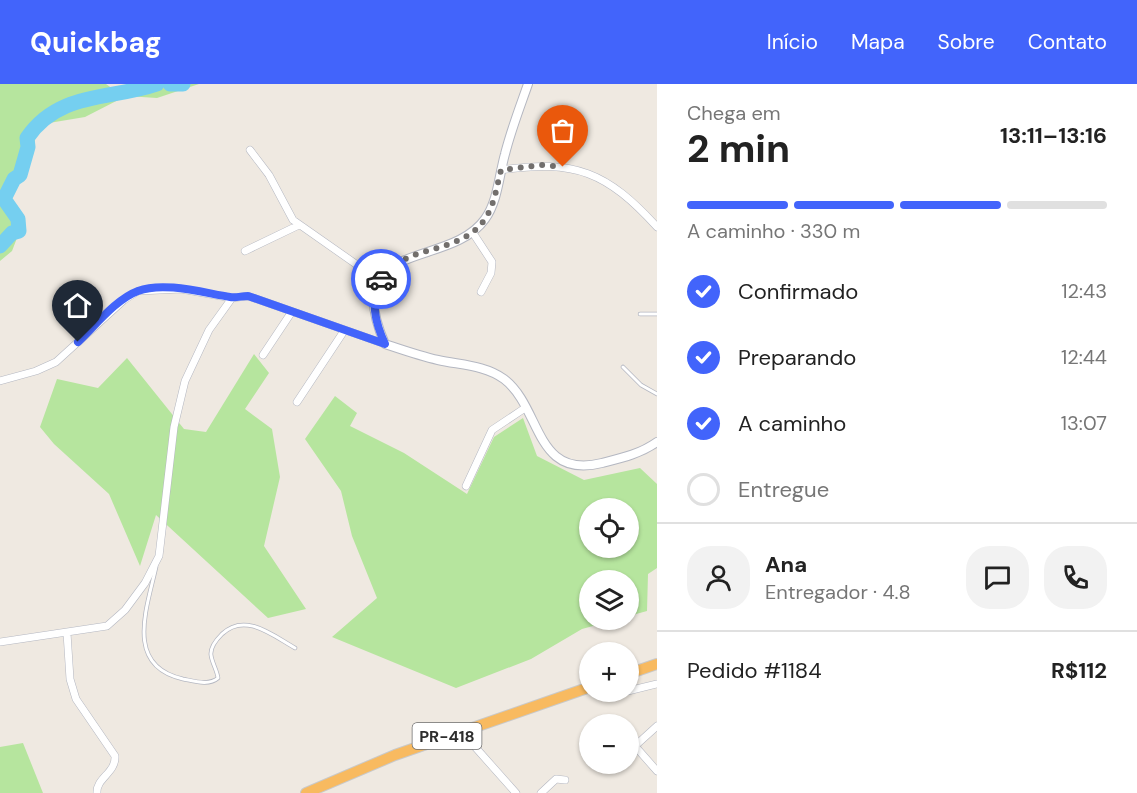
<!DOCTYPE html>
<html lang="pt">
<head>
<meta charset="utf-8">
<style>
  body { margin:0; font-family:"DM Sans",sans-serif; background:#f2f2f2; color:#222; height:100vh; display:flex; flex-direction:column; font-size:22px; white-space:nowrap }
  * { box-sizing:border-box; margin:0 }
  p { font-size:20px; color:#767676 }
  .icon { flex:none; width:33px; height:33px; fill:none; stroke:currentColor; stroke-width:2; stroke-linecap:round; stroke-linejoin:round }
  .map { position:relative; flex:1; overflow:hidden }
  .panel { display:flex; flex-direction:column; background:#fff; width:480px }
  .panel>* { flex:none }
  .fabs { position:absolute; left:579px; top:414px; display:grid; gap:12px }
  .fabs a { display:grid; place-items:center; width:60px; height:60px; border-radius:50%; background:#fff; box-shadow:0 2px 4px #0004; font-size:30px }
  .pin { position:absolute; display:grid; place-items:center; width:51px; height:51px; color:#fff; margin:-62px -26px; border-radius:50% 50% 50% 0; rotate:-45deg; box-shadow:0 0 6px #0007 }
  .pin .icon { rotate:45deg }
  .courier { position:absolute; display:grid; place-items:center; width:60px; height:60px; margin:-30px; border:4px solid #4264fb; border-radius:50%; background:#fff; color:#222; box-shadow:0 2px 8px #0007 }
  .headline em { font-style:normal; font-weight:700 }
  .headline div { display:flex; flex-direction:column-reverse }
  .headline { display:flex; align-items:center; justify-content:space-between; height:102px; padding:0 30px }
  h1 { font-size:39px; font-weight:700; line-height:45px }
  .bar { display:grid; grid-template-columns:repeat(4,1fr); gap:9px 6px; align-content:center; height:72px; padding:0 30px }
  .bar i { height:8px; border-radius:4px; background:#e0e0e0 }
  .bar .current { background:#4264fb }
  .bar p { grid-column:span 4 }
  .line { display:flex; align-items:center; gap:15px; padding:0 30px; border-top:2px solid #e0e0e0 }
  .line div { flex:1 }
  .round { display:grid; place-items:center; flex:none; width:63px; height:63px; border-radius:24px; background:#f2f2f2 }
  ol { padding:0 30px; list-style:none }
  li { display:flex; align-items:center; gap:18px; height:66px }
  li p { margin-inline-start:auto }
  li .icon { padding:6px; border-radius:50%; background:#4264fb; color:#fff; stroke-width:4 }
  li:last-child { color:#767676 }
  li i { width:33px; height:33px; border:3px solid #e0e0e0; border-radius:50% }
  header { display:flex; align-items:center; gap:36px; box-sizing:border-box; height:84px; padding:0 30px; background:#4264fb; color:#fff }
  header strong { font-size:28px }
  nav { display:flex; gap:33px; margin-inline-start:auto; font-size:21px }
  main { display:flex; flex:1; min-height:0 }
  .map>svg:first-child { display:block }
  .green { fill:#b6e59e; fill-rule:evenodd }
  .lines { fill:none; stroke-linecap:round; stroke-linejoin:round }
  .river { stroke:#75cff0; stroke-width:15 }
  .service-casing { stroke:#b4b7c1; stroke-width:4.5 }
  .minor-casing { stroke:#b4b7c1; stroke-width:8 }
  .tertiary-casing { stroke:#b4b7c1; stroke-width:10 }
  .trunk-casing { stroke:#c9c9c9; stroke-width:12 }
  .service { stroke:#fff; stroke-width:3 }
  .minor { stroke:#fff; stroke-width:7 }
  .tertiary { stroke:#fff; stroke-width:8 }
  .trunk { stroke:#f8ba60; stroke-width:10 }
  .done { stroke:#726f6d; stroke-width:6; stroke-dasharray:0 10.8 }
  .route { stroke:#4264fb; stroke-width:8 }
  .labels { text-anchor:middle; stroke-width:4.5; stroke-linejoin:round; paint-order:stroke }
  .shield { fill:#fff; stroke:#6d6d6d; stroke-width:1.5 }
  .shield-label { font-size:16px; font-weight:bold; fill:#2e2e2e }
</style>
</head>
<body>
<header>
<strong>Quickbag</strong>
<nav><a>Início</a><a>Mapa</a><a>Sobre</a><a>Contato</a></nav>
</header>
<main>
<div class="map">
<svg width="657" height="709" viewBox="0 0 657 709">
  <rect width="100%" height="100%" fill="#efe9e1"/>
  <path class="green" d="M0 0H106L123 12 148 10 172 0H199L157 14 126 12 85 33 49 39 36 48 33 71 6 112 22 141 12 167 0 177Z
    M254 270 269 289 245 325 272 345 280 393 264 462 306 525 268 534 156 431 140 482 109 410 54 360 40 343 57 295 98 304 127 274 184 345 206 348Z
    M335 312 357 329 350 342 404 369 467 410 494 353 523 334 537 372 584 396 640 384 657 400V484L648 490 647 527 629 532 628 496H590V536H615L582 545 531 575 456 604 332 553 377 514 352 452 341 407 305 355ZM628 424V464H590V424Z
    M23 659 43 709H0V663Z"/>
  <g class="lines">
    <path class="river" d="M170 0H183
      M0 162 12 149 19 147 18 135 4 115 14 95 20 91 28 63 27 54C59 7 111 16 157 0"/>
    <g class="service-casing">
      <path id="service" d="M640 230H657
        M623 283 641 301 657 310
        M156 483C147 524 124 582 183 595 194 597 209 602 218 594 217 586 212 579 211 571 210 563 216 556 222 550 245 528 272 551 295 564"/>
    </g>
    <g class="minor-casing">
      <path id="minor" d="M250 66 269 91 293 136 380 197
        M501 86C575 75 607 88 657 143
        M473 149 492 178 491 189 481 208
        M245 167 299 141
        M263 271 291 229
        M0 297 36 287 56 278 124 216 138 207 181 205 232 214 248 212 385 260
        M297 318 344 247
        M466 402 492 346 525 324
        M67 549 70 595 76 615 115 672C116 689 96 694 97 709
        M0 558 107 542 125 526 145 499 159 472 174 343 185 297 209 246 232 214
        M628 607 657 600
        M594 608 608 610 624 608
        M657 642 635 662 657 687
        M469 645 476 664 516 709
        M541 709 556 695 565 696"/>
    </g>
    <g class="tertiary-casing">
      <path id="tertiary" d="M528 0C520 23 511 46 505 70 499 91 498 117 485 135 449 186 338 153 385 260 403 266 420 272 438 276 460 281 485 281 504 295 542 324 534 396 602 379 622 374 640 370 657 358"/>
    </g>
    <g class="trunk-casing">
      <path id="trunk" d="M628 590 657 580
        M306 709 395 671 590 603"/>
    </g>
    <use href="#service" class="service"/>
    <use href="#minor" class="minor"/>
    <use href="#tertiary" class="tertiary"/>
    <use href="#trunk" class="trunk"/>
  </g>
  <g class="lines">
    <path class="done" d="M381 195C407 157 465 173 488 130 495 117 497 101 501 86L541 81 563 83"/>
    <path class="route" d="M78 258C95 242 116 215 138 207 164 197 204 209 230 213 236 214 242 212 248 212L385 260C375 238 370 218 381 195"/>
  </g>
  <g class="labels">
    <rect class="shield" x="412.5" y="639" width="69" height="26" rx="4.5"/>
    <g class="shield-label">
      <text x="447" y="658">PR-418</text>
    </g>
  </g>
</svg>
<div class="fabs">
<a><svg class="icon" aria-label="locate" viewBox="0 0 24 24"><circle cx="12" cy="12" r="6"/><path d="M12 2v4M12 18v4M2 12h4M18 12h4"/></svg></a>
<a><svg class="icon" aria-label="layers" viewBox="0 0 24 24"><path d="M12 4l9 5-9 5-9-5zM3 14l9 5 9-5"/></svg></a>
<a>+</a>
<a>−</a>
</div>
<div class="pin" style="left:563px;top:83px;background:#ea580c"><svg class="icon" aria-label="bag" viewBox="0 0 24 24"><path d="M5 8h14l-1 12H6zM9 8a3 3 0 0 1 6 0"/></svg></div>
<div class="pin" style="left:78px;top:258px;background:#1f2937"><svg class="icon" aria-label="home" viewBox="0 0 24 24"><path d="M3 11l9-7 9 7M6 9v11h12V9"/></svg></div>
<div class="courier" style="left:381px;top:195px"><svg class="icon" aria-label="car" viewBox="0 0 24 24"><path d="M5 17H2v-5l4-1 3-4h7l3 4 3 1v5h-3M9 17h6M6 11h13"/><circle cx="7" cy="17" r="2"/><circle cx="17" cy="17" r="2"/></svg></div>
</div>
<section class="panel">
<div class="headline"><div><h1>2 min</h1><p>Chega em</p></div><em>13:11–13:16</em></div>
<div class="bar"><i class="current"></i><i class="current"></i><i class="current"></i><i></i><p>A caminho · 330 m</p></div>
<ol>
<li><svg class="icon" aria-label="check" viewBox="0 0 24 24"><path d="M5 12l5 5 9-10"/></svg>Confirmado<p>12:43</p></li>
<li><svg class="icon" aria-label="check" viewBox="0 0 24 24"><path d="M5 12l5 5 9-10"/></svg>Preparando<p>12:44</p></li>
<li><svg class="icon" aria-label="check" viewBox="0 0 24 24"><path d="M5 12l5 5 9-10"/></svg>A caminho<p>13:07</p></li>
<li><i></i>Entregue</li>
</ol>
<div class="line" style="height:108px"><a class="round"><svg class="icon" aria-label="person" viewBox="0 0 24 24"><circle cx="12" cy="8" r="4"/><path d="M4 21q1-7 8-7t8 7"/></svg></a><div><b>Ana</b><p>Entregador · 4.8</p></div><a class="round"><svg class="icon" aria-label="chat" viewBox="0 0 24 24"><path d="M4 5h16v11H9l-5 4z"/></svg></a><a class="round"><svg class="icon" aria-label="phone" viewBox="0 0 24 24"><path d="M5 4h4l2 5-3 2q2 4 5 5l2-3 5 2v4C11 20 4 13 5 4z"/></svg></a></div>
<div class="line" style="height:78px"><div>Pedido #1184</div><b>R$112</b></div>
</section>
</main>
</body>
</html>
